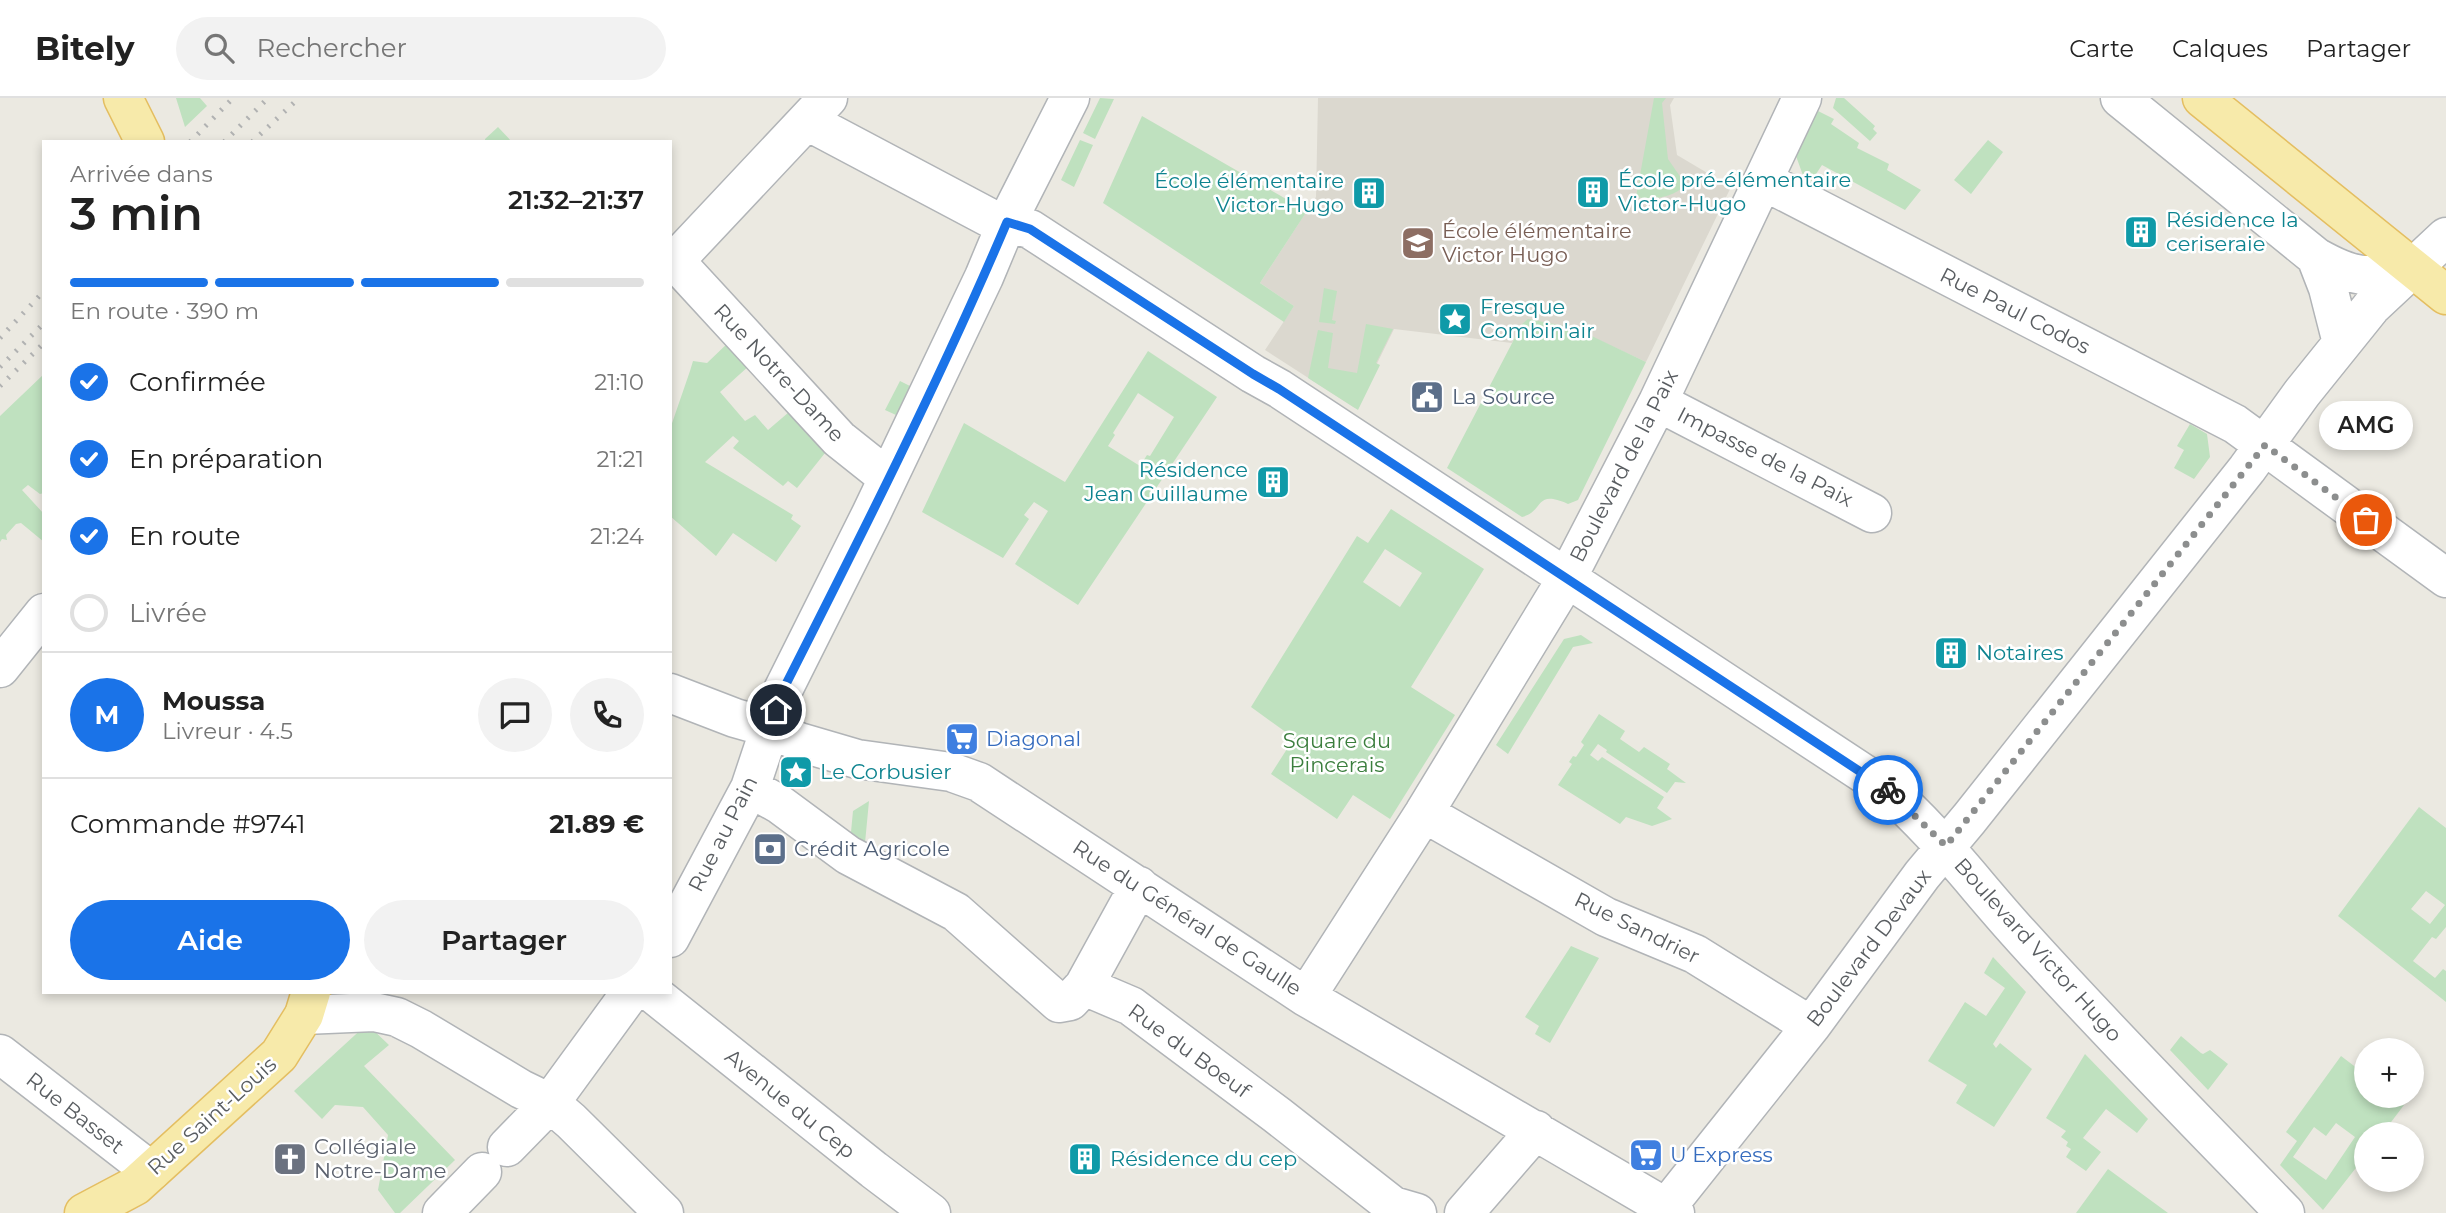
<!DOCTYPE html>
<html lang="fr">
<head>
<meta charset="utf-8">
<style>
  body { margin:0; font-family:Montserrat,sans-serif; background:#f2f2f2; color:#222; height:100vh; display:flex; flex-direction:column; font-size:26px; white-space:nowrap }
  * { box-sizing:border-box; margin:0 }
  p { font-size:23px; color:#767676 }
  .icon { flex:none; width:38px; height:38px; fill:none; stroke:currentColor; stroke-width:2; stroke-linecap:round; stroke-linejoin:round }
  .map { position:relative; flex:1; overflow:hidden }
  .side { position:absolute; left:42px; top:42px; width:630px; height:854px; display:flex; flex-direction:column; background:#fff; border-radius:0px; box-shadow:0 4px 10px #0003 }
  .side>* { flex:none }
  .buttons { position:absolute; left:2354px; top:940px; display:grid; gap:14px }
  .buttons a { display:grid; place-items:center; width:70px; height:70px; border-radius:50%; background:#fff; box-shadow:0 4px 10px #0003; font-size:35px }
  .pin { position:absolute; display:grid; place-items:center; width:60px; height:60px; color:#fff; margin:-30px; border:4px solid #fff; border-radius:50%; box-shadow:0 2px 7px #0007 }
  .courier { position:absolute; display:grid; place-items:center; width:70px; height:70px; margin:-35px; border:5px solid #1a73e8; border-radius:50%; background:#fff; color:#222; box-shadow:0 2px 9px #0007 }
  .bubble { position:absolute; height:49px; border-radius:24px; background:#fff; box-shadow:0 4px 10px #0003; font-size:23px; font-weight:600; line-height:49px; text-align:center }
  .overview em { font-style:normal; font-weight:600 }
  .overview div { display:flex; flex-direction:column-reverse }
  .overview { display:flex; align-items:center; justify-content:space-between; height:119px; padding:0 28px }
  h1 { font-size:46px; font-weight:600; line-height:52px }
  .bar { display:grid; grid-template-columns:repeat(4,1fr); gap:10px 7px; align-content:center; height:84px; padding:0 28px }
  .bar i { height:9px; border-radius:5px; background:#e0e0e0 }
  .bar .active { background:#1a73e8 }
  .bar p { grid-column:span 4 }
  .line { display:flex; align-items:center; gap:18px; padding:0 28px; border-top:2px solid #e0e0e0 }
  .line div { flex:1 }
  .round { display:grid; place-items:center; flex:none; width:74px; height:74px; border-radius:37px; background:#f2f2f2 }
  ol { padding:0 28px; list-style:none }
  li { display:flex; align-items:center; gap:21px; height:77px }
  li p { margin-inline-start:auto }
  li .icon { padding:7px; border-radius:50%; background:#1a73e8; color:#fff; stroke-width:4 }
  li:last-child { color:#767676 }
  li i { width:38px; height:38px; border:4px solid #e0e0e0; border-radius:50% }
  .primary-button { display:flex; gap:14px; margin-top:auto; padding:14px 28px }
  .primary-button a { flex:1; height:80px; border-radius:42px; background:#1a73e8; color:#fff; font-size:28px; font-weight:600; line-height:80px; text-align:center }
  .primary-button a+a { background:#f2f2f2; color:#222 }
  header { display:flex; align-items:center; gap:42px; box-sizing:border-box; height:98px; padding:0 35px; background:#fff; border-bottom:2px solid #e0e0e0 }
  header strong { font-size:33px }
  nav { display:flex; gap:38px; margin-inline-start:auto; font-size:24px }
  .search { width:490px; height:63px; background:#f2f2f2; display:flex; align-items:center; gap:18px; box-sizing:border-box; padding:0 24px; border-radius:38px; color:#767676; font-size:26px }
  .map>svg:first-child { display:block }
  .education { fill:#dbd8cf }
  .green { fill:#bfe1bf; fill-rule:evenodd }
  .lines { fill:none; stroke-linecap:round; stroke-linejoin:round }
  .minor-casing { stroke:#b1b4b7; stroke-width:41 }
  .major-casing { stroke:#e4be61; stroke-width:41 }
  .minor { stroke:#fff; stroke-width:38 }
  .major { stroke:#f7eaaa; stroke-width:38 }
  .rail { stroke:#b1b2b2; stroke-width:5; stroke-dasharray:2 9; stroke-linecap:butt }
  .done { stroke:#8c8e8e; stroke-width:7; stroke-dasharray:0 12.6 }
  .route { stroke:#1a73e8; stroke-width:9 }
  .labels { text-anchor:middle; stroke-width:5; stroke-linejoin:round; paint-order:stroke }
  .culture-label { font-size:21px; fill:#0d838f; stroke:#fff; text-anchor:start }
  .education-label { font-size:21px; fill:#785e54; stroke:#fff; text-anchor:start }
  .street-label { font-size:21px; fill:#595d61; stroke:#fff }
  .service-label { font-size:21px; fill:#4e5e75; stroke:#fff; text-anchor:start }
  .shop-label { font-size:21px; fill:#366cbe; stroke:#fff; text-anchor:start }
  .park-label { font-size:21px; fill:#3b7e3d; stroke:#fff }
  .worship-label { font-size:21px; fill:#5b616d; stroke:#fff; text-anchor:start }
</style>
</head>
<body>
<header>
<strong>Bitely</strong>
<div class="search"><svg class="icon" aria-label="search" viewBox="0 0 24 24"><circle cx="10" cy="10" r="6"/><path d="M15 15l6 6"/></svg>Rechercher</div>
<nav><a>Carte</a><a>Calques</a><a>Partager</a></nav>
</header>
<div class="map">
<svg width="2446" height="1115" viewBox="0 0 2446 1115">
  <rect width="100%" height="100%" fill="#ebe9e1"/>
  <path class="education" d="M1318 0H1674L1670 7 1677 57 1731 89 1646 264 1575 231 1522 226 1512 245 1394 231 1355 310 1265 252 1294 208 1260 185 1316 99Z"/>
  <path class="green" d="M176 0H200L207 8 185 29Z
    M1100 0 1114 1 1095 41 1083 35Z
    M1654 0H1666L1662 5 1668 61 1686 87C1671 100 1655 102 1636 99Z
    M1836 0H1844L1875 28 1873 31 1877 35 1870 43 1833 10Z
    M1818 13 1834 21 1831 26 1859 45 1857 50 1889 66 1887 72 1921 92 1905 112 1822 67 1810 85 1805 83 1796 58Z
    M1142 18 1307 113 1260 185 1294 208 1284 224 1103 105Z
    M498 29 512 44H485V41Z
    M1080 42 1093 47 1074 89 1061 82Z
    M1988 42 2003 54 1971 96 1954 82Z
    M1324 190 1337 193 1332 222 1336 223 1335 226 1319 224Z
    M1528 221 1575 230 1646 264 1578 402 1568 406C1534 391 1545 413 1522 419L1447 370 1522 226Z
    M1366 226 1393 231 1376 265 1380 267 1358 312 1308 280 1318 232 1333 235 1328 270 1357 275Z
    M730 243 750 267 720 294 745 323 755 317 768 332 789 314 825 355 797 390 788 383 783 388 733 350 739 343 733 338 705 364 793 417 791 421 801 428 776 464 733 435 716 458 670 418V331L690 273 693 263 707 265Z
    M1148 253 1217 299 1078 507 1015 466 1048 413 1034 404 1024 417 1029 421 1003 460 922 414 964 325 1065 384ZM1138 295 1174 319 1150 358 1147 357 1140 368 1108 348 1115 337 1113 335Z
    M44 276V395L40 396 28 387 22 392 44 416V444L21 425 16 426 6 437 7 442 2 441 0 444V318Z
    M900 283 910 288 896 317 885 312Z
    M2190 326 2207 336 2210 359 2194 381 2174 370 2184 352 2177 348Z
    M1391 411 1484 471 1411 589 1455 617 1390 721 1353 697 1337 721 1271 676 1294 640 1251 609 1357 438 1368 445ZM1385 451 1422 475 1400 509 1363 484Z
    M1581 537 1593 545 1573 549 1508 656 1496 647 1564 541Z
    M1599 616 1625 633 1620 641 1639 654 1644 649 1670 666 1667 671 1686 685 1675 684 1667 695 1606 654 1607 652 1598 646 1590 657 1598 663 1602 659 1664 699 1657 710 1672 721 1652 728 1626 719 1620 726 1558 687 1572 666 1569 664 1573 658 1576 659 1584 647 1581 644Z
    M869 703 865 745 851 734 853 713Z
    M2419 709 2446 730V829L2436 841 2432 839 2413 863 2435 880 2443 871 2446 873V904L2338 818ZM2426 793 2445 807 2430 826 2411 811Z
    M1571 848 1599 860 1550 945 1535 936 1539 928 1525 919Z
    M1993 859 2026 894 1993 946 1996 950 2000 945 2032 971 1994 1029 1956 1005 1967 987 1928 963 1965 904 1986 918 2005 890 1984 875Z
    M367 926 389 947 364 968 455 1062 400 1115H395L378 1092 388 1037 363 1009 335 1007 322 1021 294 993Z
    M2181 938 2201 955 2203 956 2210 952 2228 966 2208 992 2170 952Z
    M2085 956 2148 1021 2137 1035 2106 1011 2083 1040 2101 1054 2086 1073 2066 1059 2071 1051 2066 1048 2068 1044 2061 1039 2066 1033 2046 1020Z
    M2341 958 2366 977V998H2393L2404 1007 2382 1036H2366V1057L2323 1112 2280 1067 2297 1043 2286 1034ZM2336 1025 2355 1039 2326 1082 2293 1059 2314 1029 2326 1038Z
    M2108 1071 2168 1115H2076Z"/>
  <g class="lines">
    <g class="minor-casing">
      <path id="minor" d="M2120 0 2316 159C2359 183 2366 179 2413 170
        M807 23 990 120 1030 131 1253 276 1280 291 1884 689C1937 734 1977 790 2024 841 2109 935 2197 1024 2285 1115
        M1764 83 2235 326 2446 480
        M2316 159 2328 190 2342 245
        M675 163 839 341 888 380
        M670 168 828 0
        M1658 304 1872 415
        M0 570 44 515
        M670 595 735 620 770 630 799 644 857 661 951 674 979 684 1306 899 1675 1115
        M750 690 779 706 848 757 956 814 1059 905 1070 903 1084 888 1131 908 1277 1017 1393 1108 1417 1115
        M1424 715 1606 819 1695 856 1811 928
        M670 840 750 690 782 594 871 416 984 179 1007 124 1070 0
        M1084 888 1139 788
        M651 894 874 1072 931 1115
        M1306 899 1424 715 1567 480 1658 304 1802 0
        M304 917 374 914 397 919 421 931 521 991 550 1005 571 1023 664 1115
        M0 956 151 1073
        M507 1049 550 1005 631 894
        M442 1115 482 1074
        M1464 1115 1536 1032
        M1662 1115 1811 928 1922 777 1969 721 2247 371 2302 295 2372 208 2446 139"/>
    </g>
    <g class="major-casing">
      <path id="major" d="M123 0 145 44
        M2202 0 2446 197
        M84 1115 135 1088 279 957 304 917 311 894"/>
    </g>
    <use href="#minor" class="minor"/>
    <use href="#major" class="major"/>
    <path class="rail" d="M190 44 233 0
      M224 44 268 0
      M252 44 299 0
      M0 240 44 193
      M0 269 44 225
      M0 288 44 245"/>
  </g>
  <g class="lines">
    <path class="done" d="M1888 692 1946 748 2265 347 2366 422"/>
    <path class="route" d="M776 612 782 594C860 440 939 284 1007 124L1030 131 1253 276 1279 291 1888 692"/>
  </g>
  <defs>
    <g id="building-square" transform="scale(1.75)"><rect x="-9" y="-9" width="18" height="18" rx="4" fill="#0f9aa8" stroke="#fff"/><path d="M-4-6H4V6H1V3H-1V6H-4ZM-2.5-4.3h1.7v1.8h-1.7ZM.8-4.3h1.7v1.8H.8ZM-2.5-1h1.7V.8h-1.7ZM.8-1h1.7V.8H.8Z" fill="#fff"/></g>
    <g id="school-square" transform="scale(1.75)"><rect x="-9" y="-9" width="18" height="18" rx="4" fill="#8d6e63" stroke="#fff"/><path d="M0-5L7-2L0 1L-7-2ZM-4 1L0 2.5L4 1V4Q0 6-4 4Z" fill="#fff"/></g>
    <g id="sight-square" transform="scale(1.75)"><rect x="-9" y="-9" width="18" height="18" rx="4" fill="#0f9aa8" stroke="#fff"/><path d="M0-6L1.8-2.2L6-1.7L2.9 1.2L3.7 5.4L0 3.3L-3.7 5.4L-2.9 1.2L-6-1.7L-1.8-2.2Z" fill="#fff"/></g>
    <g id="civic-square" transform="scale(1.75)"><rect x="-9" y="-9" width="18" height="18" rx="4" fill="#5c6f8a" stroke="#fff"/><path d="M-.6-6.5H3V-4.5H.6V-3L4-1V1h2V6H-6V1h2V-1L-.6-3ZM-1.2 2.5V6h2.4V2.5Z" fill="#fff"/></g>
    <g id="supermarket-square" transform="scale(1.75)"><rect x="-9" y="-9" width="18" height="18" rx="4" fill="#3f7fe0" stroke="#fff"/><path d="M-6-5.5h2.5l.6 2H6L4.5 2H-2.5L-4.4-4H-6ZM-1.5 3.2a1.3 1.3 0 1 0 .1 0ZM3 3.2a1.3 1.3 0 1 0 .1 0Z" fill="#fff"/></g>
    <g id="bank-square" transform="scale(1.75)"><rect x="-9" y="-9" width="18" height="18" rx="4" fill="#5c6f8a" stroke="#fff"/><path d="M-6-4H6V4H-6ZM0-2.3a2.3 2.3 0 1 0 0 4.6a2.3 2.3 0 1 0 0-4.6Z" fill="#fff"/></g>
    <g id="church-square" transform="scale(1.75)"><rect x="-9" y="-9" width="18" height="18" rx="4" fill="#6b7280" stroke="#fff"/><path d="M-1.2-6h2.4v3.5h3.3v2.4h-3.3V6h-2.4V-.1h-3.3v-2.4h3.3Z" fill="#fff"/></g>
  </defs>
  <g fill-rule="evenodd">
    <use href="#building-square" x="1593" y="94"/>
    <use href="#building-square" x="1369" y="95"/>
    <use href="#building-square" x="2141" y="134"/>
    <use href="#school-square" x="1418" y="145"/>
    <use href="#sight-square" x="1455" y="221"/>
    <use href="#civic-square" x="1427" y="299"/>
    <use href="#building-square" x="1273" y="384"/>
    <use href="#building-square" x="1951" y="555"/>
    <use href="#supermarket-square" x="962" y="641"/>
    <use href="#sight-square" x="796" y="674"/>
    <use href="#bank-square" x="770" y="751"/>
    <use href="#supermarket-square" x="1646" y="1057"/>
    <use href="#church-square" x="290" y="1061"/>
    <use href="#building-square" x="1085" y="1061"/>
  </g>
  <g class="labels">
    <g class="culture-label">
      <text x="1618" y="89">École pré-élémentaire<tspan x="1618" dy="24">Victor-Hugo</tspan></text>
      <text x="1344" y="90" text-anchor="end">École élémentaire<tspan x="1344" dy="24">Victor-Hugo</tspan></text>
      <text x="2166" y="129">Résidence la<tspan x="2166" dy="24">ceriseraie</tspan></text>
      <text x="1480" y="216">Fresque<tspan x="1480" dy="24">Combin'air</tspan></text>
      <text x="1248" y="379" text-anchor="end">Résidence<tspan x="1248" dy="24">Jean Guillaume</tspan></text>
      <text x="1976" y="562">Notaires</text>
      <text x="820" y="681">Le Corbusier</text>
      <text x="1110" y="1068">Résidence du cep</text>
    </g>
    <g class="education-label">
      <text x="1442" y="140">École élémentaire<tspan x="1442" dy="24">Victor Hugo</tspan></text>
    </g>
    <g class="street-label">
      <text transform="translate(2015 213) rotate(27)" y="7">Rue Paul Codos</text>
      <text transform="translate(779 275) rotate(47)" y="7">Rue Notre-Dame</text>
      <text transform="translate(1765 359) rotate(27)" y="7">Impasse de la Paix</text>
      <text transform="translate(1624 368) rotate(-63)" y="7">Boulevard de la Paix</text>
      <text transform="translate(723 736) rotate(-63)" y="7">Rue au Pain</text>
      <text transform="translate(1187 820) rotate(33)" y="7">Rue du Général de Gaulle</text>
      <text transform="translate(1637 830) rotate(26)" y="7">Rue Sandrier</text>
      <text transform="translate(1869 850) rotate(-53)" y="7">Boulevard Devaux</text>
      <text transform="translate(2038 852) rotate(48)" y="7">Boulevard Victor Hugo</text>
      <text transform="translate(1189 953) rotate(36)" y="7">Rue du Boeuf</text>
      <text transform="translate(790 1006) rotate(39)" y="7">Avenue du Cep</text>
      <text transform="translate(75 1015) rotate(38)" y="7">Rue Basset</text>
      <text transform="translate(212 1018) rotate(-42)" y="7">Rue Saint-Louis</text>
    </g>
    <g class="service-label">
      <text x="1452" y="306">La Source</text>
      <text x="794" y="758">Crédit Agricole</text>
    </g>
    <g class="shop-label">
      <text x="986" y="648">Diagonal</text>
      <text x="1670" y="1064">U Express</text>
    </g>
    <g class="park-label">
      <text x="1337" y="650">Square du<tspan x="1337" dy="24">Pincerais</tspan></text>
    </g>
    <g class="worship-label">
      <text x="314" y="1056">Collégiale<tspan x="314" dy="24">Notre-Dame</tspan></text>
    </g>
  </g>
</svg>
<div class="buttons">
<a>+</a>
<a>−</a>
</div>
<div class="pin" style="left:2366px;top:422px;background:#ea580c"><svg class="icon" aria-label="bag" viewBox="0 0 24 24"><path d="M5 8h14l-1 12H6zM9 8a3 3 0 0 1 6 0"/></svg></div>
<div class="pin" style="left:776px;top:612px;background:#1f2937"><svg class="icon" aria-label="home" viewBox="0 0 24 24"><path d="M3 11l9-7 9 7M6 9v11h12V9"/></svg></div>
<div class="courier" style="left:1888px;top:692px"><svg class="icon" aria-label="bike" viewBox="0 0 24 24"><circle cx="6" cy="16" r="4"/><circle cx="18" cy="16" r="4"/><path d="M6 16l4-8h5l3 8M10 8l3 8H6M13 5h3"/></svg></div>
<div class="bubble" style="left:2319px;top:303px;width:94px">AMG</div>
<section class="side">
<div class="overview"><div><h1>3 min</h1><p>Arrivée dans</p></div><em>21:32–21:37</em></div>
<div class="bar"><i class="active"></i><i class="active"></i><i class="active"></i><i></i><p>En route · 390 m</p></div>
<ol>
<li><svg class="icon" aria-label="check" viewBox="0 0 24 24"><path d="M5 12l5 5 9-10"/></svg>Confirmée<p>21:10</p></li>
<li><svg class="icon" aria-label="check" viewBox="0 0 24 24"><path d="M5 12l5 5 9-10"/></svg>En préparation<p>21:21</p></li>
<li><svg class="icon" aria-label="check" viewBox="0 0 24 24"><path d="M5 12l5 5 9-10"/></svg>En route<p>21:24</p></li>
<li><i></i>Livrée</li>
</ol>
<div class="line" style="height:126px"><b class="round" style="background:#1a73e8;color:#fff">M</b><div><b>Moussa</b><p>Livreur · 4.5</p></div><a class="round"><svg class="icon" aria-label="chat" viewBox="0 0 24 24"><path d="M4 5h16v11H9l-5 4z"/></svg></a><a class="round"><svg class="icon" aria-label="phone" viewBox="0 0 24 24"><path d="M5 4h4l2 5-3 2q2 4 5 5l2-3 5 2v4C11 20 4 13 5 4z"/></svg></a></div>
<div class="line" style="height:91px"><div>Commande #9741</div><b>21.89 €</b></div>
<div class="primary-button"><a>Aide</a><a>Partager</a></div>
</section>
</div>
</body>
</html>
